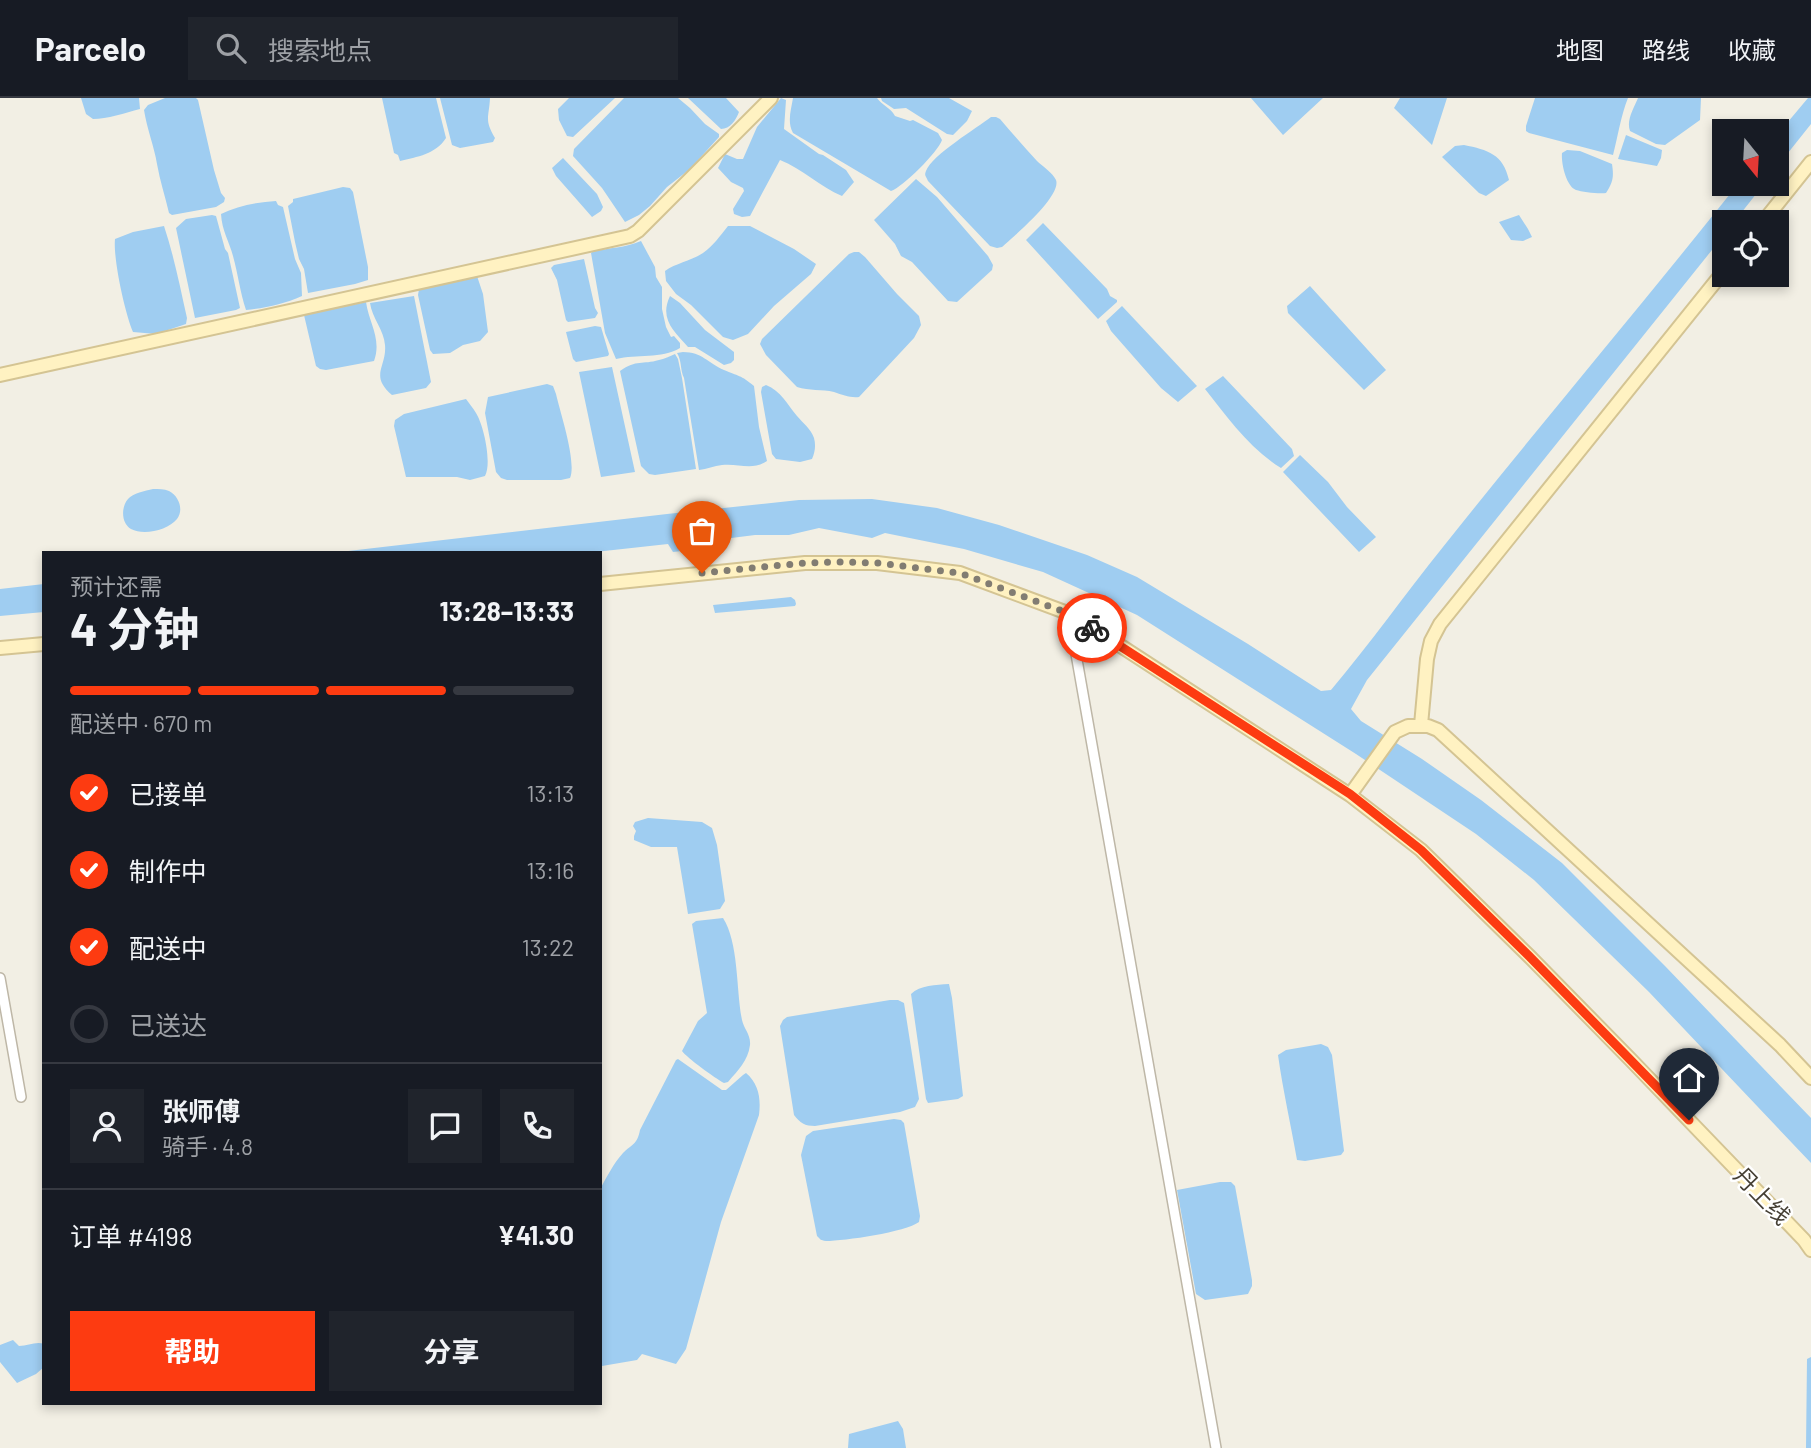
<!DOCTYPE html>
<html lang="zh">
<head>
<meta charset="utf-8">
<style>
  body { margin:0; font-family:Barlow,"Noto Sans SC",sans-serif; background:#20242c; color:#f1f3f6; height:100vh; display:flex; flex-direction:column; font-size:26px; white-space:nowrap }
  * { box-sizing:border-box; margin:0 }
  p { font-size:23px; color:#9ea1a6 }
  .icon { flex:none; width:38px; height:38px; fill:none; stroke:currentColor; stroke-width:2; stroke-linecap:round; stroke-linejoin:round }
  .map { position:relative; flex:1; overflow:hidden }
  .drawer { position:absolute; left:42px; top:453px; width:560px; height:854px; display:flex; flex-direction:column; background:#171b24; border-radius:0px; box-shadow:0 4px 10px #0003 }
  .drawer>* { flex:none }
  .needle { width:46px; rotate:162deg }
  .fabs { position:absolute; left:1712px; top:21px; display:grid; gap:14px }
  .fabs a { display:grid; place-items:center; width:77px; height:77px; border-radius:0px; background:#171b24; box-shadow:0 4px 10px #0003; font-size:35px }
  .pin { position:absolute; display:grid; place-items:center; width:60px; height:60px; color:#fff; margin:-72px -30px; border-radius:50% 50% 50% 0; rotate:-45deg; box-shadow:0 0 7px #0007 }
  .pin .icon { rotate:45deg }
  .courier { position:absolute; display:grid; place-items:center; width:70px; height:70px; margin:-35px; border:5px solid #fd3b11; border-radius:50%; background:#fff; color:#222; box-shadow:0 2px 9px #0007 }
  .head em { font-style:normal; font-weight:700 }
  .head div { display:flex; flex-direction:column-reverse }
  .head { display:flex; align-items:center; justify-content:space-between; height:119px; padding:0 28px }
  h1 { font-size:46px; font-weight:700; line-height:52px }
  .bar { display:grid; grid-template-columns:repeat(4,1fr); gap:10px 7px; align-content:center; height:84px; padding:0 28px }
  .bar i { height:9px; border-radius:5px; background:#363941 }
  .bar .current { background:#fd3b11 }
  .bar p { grid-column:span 4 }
  .line { display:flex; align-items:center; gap:18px; padding:0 28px; border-top:2px solid #363941 }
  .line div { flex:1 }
  .round { display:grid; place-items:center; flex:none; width:74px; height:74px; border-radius:0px; background:#20242c }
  ol { padding:0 28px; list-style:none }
  li { display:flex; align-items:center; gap:21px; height:77px }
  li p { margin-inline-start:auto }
  li .icon { padding:7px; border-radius:50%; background:#fd3b11; color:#fff; stroke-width:4 }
  li:last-child { color:#9ea1a6 }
  li i { width:38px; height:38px; border:4px solid #363941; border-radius:50% }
  .action { display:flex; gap:14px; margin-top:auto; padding:14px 28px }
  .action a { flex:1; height:80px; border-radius:0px; background:#fd3b11; color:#fff; font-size:28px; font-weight:700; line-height:80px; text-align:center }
  .action a+a { background:#20242c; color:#f1f3f6 }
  header { display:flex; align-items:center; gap:42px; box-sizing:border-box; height:98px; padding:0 35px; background:#171b24; border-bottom:2px solid #363941 }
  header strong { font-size:33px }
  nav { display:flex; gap:38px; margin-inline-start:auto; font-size:24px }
  .search { width:490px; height:63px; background:#20242c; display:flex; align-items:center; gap:18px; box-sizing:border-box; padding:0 24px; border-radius:0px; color:#9ea1a6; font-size:26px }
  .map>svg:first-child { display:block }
  .water { fill:#9fcdf1 }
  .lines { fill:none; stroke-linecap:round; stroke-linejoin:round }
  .street-casing { stroke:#beb7a7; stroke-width:12 }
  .secondary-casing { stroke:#d4c493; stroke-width:16 }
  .street { stroke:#fff; stroke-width:9 }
  .secondary { stroke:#fff2c2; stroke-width:12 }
  .done { stroke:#827d72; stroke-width:7; stroke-dasharray:0 12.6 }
  .route { stroke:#fd3b11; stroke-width:9 }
  .labels { text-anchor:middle; stroke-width:5; stroke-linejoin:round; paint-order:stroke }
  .street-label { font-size:23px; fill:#453f34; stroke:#fff }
</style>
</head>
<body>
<header>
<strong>Parcelo</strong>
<div class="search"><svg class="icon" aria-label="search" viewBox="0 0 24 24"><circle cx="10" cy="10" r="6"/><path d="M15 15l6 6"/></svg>搜索地点</div>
<nav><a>地图</a><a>路线</a><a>收藏</a></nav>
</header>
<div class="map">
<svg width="1811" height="1350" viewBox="0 0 1811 1350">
  <rect width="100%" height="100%" fill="#f2efe4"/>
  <path class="water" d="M81 0H139L140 11C125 15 107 21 93 21L86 16Z
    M165 0H196L198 2 214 72 221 95 225 100 224 104 216 109 172 117 169 115C165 98 160 83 157 66 154 48 147 31 144 12L148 7Z
    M382 0H436L446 40C436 56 417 59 400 63L398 57 394 55Z
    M440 0H490C489 20 484 21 495 40L493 44 460 50 452 47Z
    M569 0H615L573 39 567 38 559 22 558 11Z
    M624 0H678L690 10 705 26 719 36V39L690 71 667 89 650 108 639 117 625 124 602 90 573 58 574 51Z
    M688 0H726L739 14C736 22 730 31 721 31Z
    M781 0 786 2 784 31 819 56 823 57 846 72 854 84 842 98C820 89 803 71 780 62L750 118 742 119 734 116 733 111 744 93 743 90 731 84 718 70 725 56 737 61H743L757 29Z
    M793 0H877C882 7 891 10 895 18L910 23 913 22 938 35 942 42C938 54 903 89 891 93L793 35C787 24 791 12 793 0Z
    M881 0H949L972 13 967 23 953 37 947 36 906 10 894 11 882 3Z
    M1251 0H1323L1283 37Z
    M1400 0H1447L1432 47 1394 10Z
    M1535 0H1628C1621 17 1618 38 1613 57L1529 35 1526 33V28Z
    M1638 0H1701L1700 22 1665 47 1656 46 1630 33C1626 22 1634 10 1638 0Z
    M1808 0H1811V26L1776 70V38Z
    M991 19H996L1000 21C1012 35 1024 49 1037 63 1042 68 1053 75 1056 82 1062 98 1013 139 1002 149L997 150 990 148 928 83C926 78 924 78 926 73 932 57 977 30 991 19Z
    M1626 37 1662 52 1661 60 1657 68 1618 61Z
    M1464 47C1488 52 1503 56 1509 82L1486 98 1479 95 1442 59 1455 48Z
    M1567 52 1580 53 1612 66C1614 79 1613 84 1606 95 1599 96 1582 94 1576 92 1566 88 1561 65 1562 55Z
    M563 60 597 96 603 109 601 113 592 119 556 78 552 70Z
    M916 81 937 99 988 158 993 167 992 172 957 204 948 203 912 164 901 158 895 146 874 122Z
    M1738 86H1764L1734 124H1724V137L1367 582 1351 611 1361 623 1422 661 1481 702 1562 765 1665 868 1811 1020V1065L1649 894 1534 782 1476 736 1356 656 1137 517 1043 474 964 451 885 435 872 440 819 430 789 437H755L684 446 682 453 673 454 668 446 586 455H331L667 416 799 402 872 401 937 410 999 427 1087 457 1137 479 1248 546 1321 593 1331 592C1370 546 1405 496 1443 449 1540 327 1641 208 1738 86Z
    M343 89 350 90 353 94 368 169V182L355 186 308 195 304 171 299 161 295 144 288 108 293 104V101Z
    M276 103 278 107 283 109 295 161 301 175 302 198C284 206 266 210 246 212 240 194 238 176 233 158 229 143 222 133 221 116 237 108 258 104 276 103Z
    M212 117 216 118 225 151 228 155 240 210 236 212 195 220 176 130 186 121Z
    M1519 117 1528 131 1532 139 1523 143 1511 142 1499 124Z
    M1043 125 1107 191 1110 198 1117 202V204L1098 221 1026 142Z
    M164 128C174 158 180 189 187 220L186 226 156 236 133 234C125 215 113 161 115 141L133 134Z
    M728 128H750L794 151 816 166 811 176 774 208 748 236 733 242 723 239 691 207 676 196 666 183 665 173C676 165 691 163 703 155 713 148 720 138 728 128Z
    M641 143 655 169 656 179 662 189V211L666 229 671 239 674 238 680 245V250C661 261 637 256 616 261L605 235 591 155 593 153C609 150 625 150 641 143Z
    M854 154H859L865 159 897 196 919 218 921 227 914 240 859 299C850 300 843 297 834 294 822 291 809 293 797 289L766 257 760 246 762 241 849 156Z
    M584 161 595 210 598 215 595 220 568 224 566 222 557 182 551 170 554 167Z
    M477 178 483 196 488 234 480 243 463 247 450 255 433 256 430 252 418 197 419 191Z
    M1310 188 1386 272 1364 292 1288 215 1287 208Z
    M414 198 431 284 426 290 392 297C369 277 387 269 385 247 384 232 372 220 370 205Z
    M670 198 680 205 705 232 734 254V262L731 265 724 267 695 249H688C674 233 659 221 670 198Z
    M366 204C369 225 382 241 374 263L326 272 320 271 316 268 304 217Z
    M1122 208 1197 288 1178 304 1161 290 1111 233 1106 223Z
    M595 228 601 229 609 256 608 258 576 264 573 261 566 234Z
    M683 254C702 254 708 265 724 272 738 278 741 277 754 288L759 329 767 363C752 373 738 365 722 367 714 368 707 371 699 372L684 280C680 272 682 263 677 255Z
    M675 256 678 261 682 280 696 371 655 377 649 376 641 368 620 273C637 261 642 267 659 262 664 261 670 258 675 256Z
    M612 269 635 374 601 379 579 274Z
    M1223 278 1292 351 1294 358 1281 370C1250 351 1227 319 1205 291Z
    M547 286 553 288 556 296C560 314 577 364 570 380L561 382H507L501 380 496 374 485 315 488 299Z
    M766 287C781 293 787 306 797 318 803 325 811 331 814 340 816 347 815 354 812 361L800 364 776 361 772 356 761 294 762 289Z
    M466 301C469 305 473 310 476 315 484 328 492 365 485 378L470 382 457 379H406L394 328 395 322 404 316Z
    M1300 357 1328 384 1347 409 1376 439 1359 454 1283 374Z
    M153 391C159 391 164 391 169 393 179 398 184 412 177 421 168 432 144 438 131 431 121 425 121 409 128 401 133 395 145 393 153 391Z
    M44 486V514L0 518V491Z
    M791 499 795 502 796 506 795 508 715 515 713 507Z
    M648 720 702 724 712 730 717 747 725 803 720 811 688 816 677 749H651L634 742V738L636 733 633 728 635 724Z
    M723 820C739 845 736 892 742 922 744 931 751 937 750 947 748 963 738 972 728 984L724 985C715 980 687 960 682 953L698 923 707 915 692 826 696 823Z
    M949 886 952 900 963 998 958 1001 928 1005 926 1001 911 896C920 887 936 887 949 886Z
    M890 902H898L904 905 919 1001 915 1009 900 1014 815 1028C805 1028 800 1025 794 1017L780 928 783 922 787 919Z
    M1321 946 1328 949 1332 957 1344 1053 1341 1057 1305 1063 1297 1062C1291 1027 1283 993 1278 957L1286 952Z
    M678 961 722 992H726L743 977 746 975C759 986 761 1001 759 1017L721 1124 686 1251 676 1266 642 1256 637 1262 602 1268 600 1267V1091C607 1079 613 1066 623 1055 632 1046 637 1047 640 1032L676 962Z
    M894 1021 901 1022 904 1025 920 1118 919 1124C906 1134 844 1143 826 1143 820 1142 821 1142 817 1138L801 1057 806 1038 813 1033Z
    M1220 1084H1231L1235 1088 1252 1182V1188L1248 1196 1205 1202 1196 1196 1177 1092Z
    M13 1242 19 1248C28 1248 36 1243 44 1246V1269L36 1276 17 1285 0 1264V1247Z
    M1811 1259V1350H1806L1807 1261Z
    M898 1323 903 1331 906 1350H848L849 1336Z"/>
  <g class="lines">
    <g class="street-casing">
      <path id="street" d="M1073 517V539L1216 1350
        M0 880 21 999"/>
    </g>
    <g class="secondary-casing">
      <path id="secondary" d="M1763 124 1811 64
        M0 277 630 138 638 133 771 0
        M600 486 805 465H877L960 475 1073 517 1350 697 1421 752 1529 858 1631 962 1804 1142 1811 1152
        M0 550 44 546
        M1421 627 1427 561 1431 543 1440 526 1724 173
        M1350 697 1395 634 1408 628H1428L1438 632 1780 947 1811 980"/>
    </g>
    <use href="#street" class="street"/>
    <use href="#secondary" class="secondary"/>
  </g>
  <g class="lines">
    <path class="done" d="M702 475 804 465 840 464 877 465 960 475 1073 517 1092 530"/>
    <path class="route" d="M1092 530 1350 696 1421 752 1529 858 1689 1022"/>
  </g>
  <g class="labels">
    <g class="street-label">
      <text transform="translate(1762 1098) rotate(46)" y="8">丹上线</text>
    </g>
  </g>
</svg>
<div class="fabs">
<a><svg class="needle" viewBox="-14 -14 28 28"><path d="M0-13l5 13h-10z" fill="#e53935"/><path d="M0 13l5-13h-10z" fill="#9ea1a6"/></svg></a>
<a><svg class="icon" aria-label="locate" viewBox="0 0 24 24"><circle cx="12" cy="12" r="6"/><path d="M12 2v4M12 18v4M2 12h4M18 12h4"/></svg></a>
</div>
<div class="pin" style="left:702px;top:475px;background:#ea580c"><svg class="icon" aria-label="bag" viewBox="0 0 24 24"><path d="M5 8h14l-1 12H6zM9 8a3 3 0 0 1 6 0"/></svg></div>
<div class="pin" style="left:1689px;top:1022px;background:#1f2937"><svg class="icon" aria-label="home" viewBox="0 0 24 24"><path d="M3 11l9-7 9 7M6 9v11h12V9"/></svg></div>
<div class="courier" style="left:1092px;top:530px"><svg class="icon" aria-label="bike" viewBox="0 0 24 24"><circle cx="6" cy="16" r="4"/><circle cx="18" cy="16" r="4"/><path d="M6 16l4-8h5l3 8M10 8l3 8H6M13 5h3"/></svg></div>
<section class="drawer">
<div class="head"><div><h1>4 分钟</h1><p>预计还需</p></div><em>13:28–13:33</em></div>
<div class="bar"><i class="current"></i><i class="current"></i><i class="current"></i><i></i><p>配送中 · 670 m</p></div>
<ol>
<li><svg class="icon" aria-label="check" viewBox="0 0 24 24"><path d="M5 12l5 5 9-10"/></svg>已接单<p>13:13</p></li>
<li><svg class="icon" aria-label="check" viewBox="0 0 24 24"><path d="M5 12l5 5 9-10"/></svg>制作中<p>13:16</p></li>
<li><svg class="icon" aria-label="check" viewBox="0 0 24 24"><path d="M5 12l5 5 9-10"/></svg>配送中<p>13:22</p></li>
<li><i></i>已送达</li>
</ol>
<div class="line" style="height:126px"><a class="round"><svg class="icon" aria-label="person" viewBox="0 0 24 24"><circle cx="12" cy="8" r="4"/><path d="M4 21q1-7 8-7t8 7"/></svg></a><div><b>张师傅</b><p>骑手 · 4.8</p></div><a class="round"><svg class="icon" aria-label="chat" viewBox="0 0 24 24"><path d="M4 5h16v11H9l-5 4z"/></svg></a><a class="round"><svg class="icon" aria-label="phone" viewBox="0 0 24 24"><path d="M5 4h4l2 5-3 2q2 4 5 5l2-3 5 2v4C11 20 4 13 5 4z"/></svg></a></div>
<div class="line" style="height:91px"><div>订单 #4198</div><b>¥41.30</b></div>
<div class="action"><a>帮助</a><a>分享</a></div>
</section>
</div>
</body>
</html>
